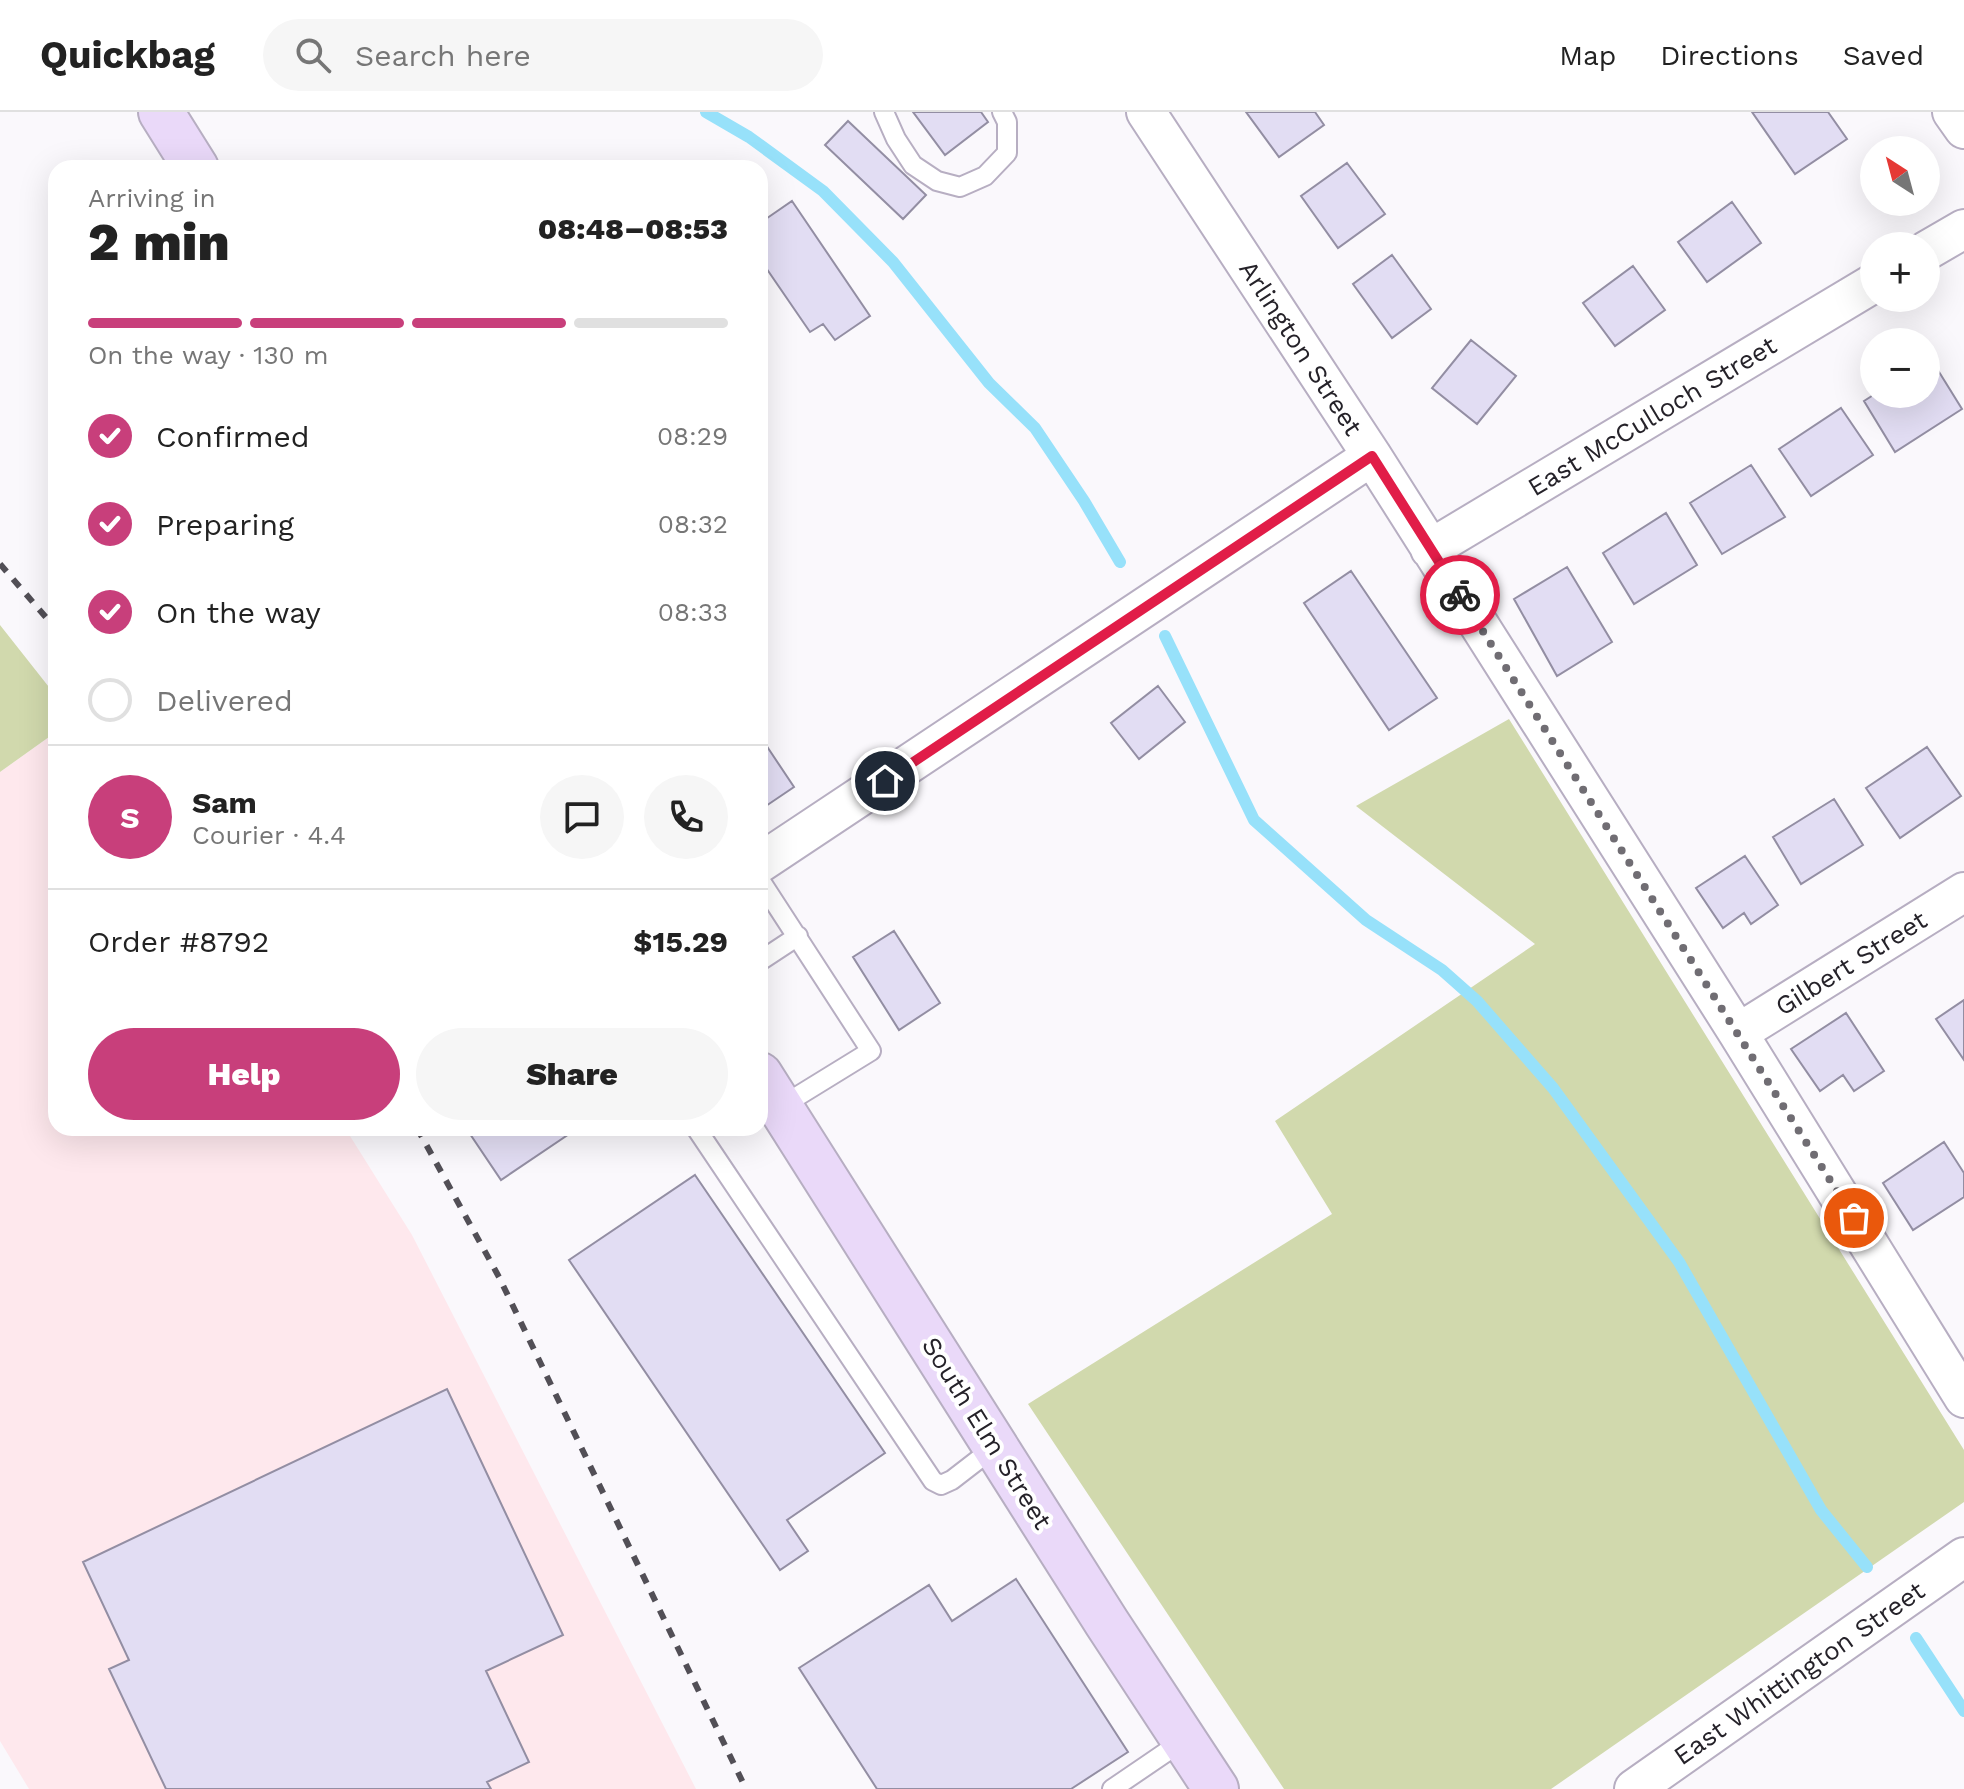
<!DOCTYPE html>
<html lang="en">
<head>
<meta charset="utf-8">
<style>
  body { margin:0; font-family:"Work Sans",sans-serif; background:#f6f6f6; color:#222; height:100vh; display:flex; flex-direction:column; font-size:30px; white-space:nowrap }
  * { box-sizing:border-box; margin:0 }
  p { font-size:26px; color:#767676 }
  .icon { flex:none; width:44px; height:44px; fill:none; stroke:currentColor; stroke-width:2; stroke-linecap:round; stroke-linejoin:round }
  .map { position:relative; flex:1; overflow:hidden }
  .side { position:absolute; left:48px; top:48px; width:720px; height:976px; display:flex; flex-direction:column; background:#fff; border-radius:24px; box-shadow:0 8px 32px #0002 }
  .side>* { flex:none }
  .needle { width:52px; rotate:324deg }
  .controls { position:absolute; left:1860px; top:24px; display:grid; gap:16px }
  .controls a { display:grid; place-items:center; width:80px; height:80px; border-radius:50%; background:#fff; box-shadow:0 8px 32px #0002; font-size:40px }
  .pin { position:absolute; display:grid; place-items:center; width:68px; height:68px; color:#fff; margin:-34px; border:4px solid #fff; border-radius:50%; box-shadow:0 2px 8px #0007 }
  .courier { position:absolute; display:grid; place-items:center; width:80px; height:80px; margin:-40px; border:6px solid #e11d48; border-radius:50%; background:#fff; color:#222; box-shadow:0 2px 10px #0007 }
  .head em { font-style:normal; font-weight:800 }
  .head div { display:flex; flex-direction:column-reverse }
  .head { display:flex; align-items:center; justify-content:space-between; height:136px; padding:0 40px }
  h1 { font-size:52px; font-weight:800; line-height:60px }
  .bar { display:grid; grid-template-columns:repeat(4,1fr); gap:12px 8px; align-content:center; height:96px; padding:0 40px }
  .bar i { height:10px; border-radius:6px; background:#e0e0e0 }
  .bar .selected { background:#c83f7b }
  .bar p { grid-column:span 4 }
  .line { display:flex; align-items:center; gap:20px; padding:0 40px; border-top:2px solid #e0e0e0 }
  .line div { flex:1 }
  .round { display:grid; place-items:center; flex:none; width:84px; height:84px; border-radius:42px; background:#f6f6f6 }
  ol { padding:0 40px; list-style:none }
  li { display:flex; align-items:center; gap:24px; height:88px }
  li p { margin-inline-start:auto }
  li .icon { padding:8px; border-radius:50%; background:#c83f7b; color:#fff; stroke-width:4 }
  li:last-child { color:#767676 }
  li i { width:44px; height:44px; border:4px solid #e0e0e0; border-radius:50% }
  .button { display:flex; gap:16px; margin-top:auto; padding:16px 40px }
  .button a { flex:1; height:92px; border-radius:48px; background:#c83f7b; color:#fff; font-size:32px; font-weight:800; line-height:92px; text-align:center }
  .button a+a { background:#f6f6f6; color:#222 }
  header { display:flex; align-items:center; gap:48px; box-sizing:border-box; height:112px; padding:0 40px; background:#fff; border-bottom:2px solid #e0e0e0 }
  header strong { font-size:38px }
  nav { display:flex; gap:44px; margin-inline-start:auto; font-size:28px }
  .search { width:560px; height:72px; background:#f6f6f6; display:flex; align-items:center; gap:20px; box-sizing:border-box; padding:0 28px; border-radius:44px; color:#767676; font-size:30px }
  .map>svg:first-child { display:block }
  .commercial { fill:#fee8ed }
  .green { fill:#d1d9ad }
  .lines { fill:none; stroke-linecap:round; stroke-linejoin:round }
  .stream { stroke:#97e1fa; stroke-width:12 }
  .building { fill:#e2ddf3; stroke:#938ea3; stroke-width:2 }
  .lane-casing { stroke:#b7aec2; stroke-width:22 }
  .street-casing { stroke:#b7aec2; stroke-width:42 }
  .secondary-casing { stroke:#b7aec2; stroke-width:48 }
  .lane { stroke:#fff; stroke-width:18 }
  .street { stroke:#fff; stroke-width:38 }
  .secondary { stroke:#ead9f9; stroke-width:44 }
  .rail { stroke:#524f56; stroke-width:6; stroke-dasharray:10 10; stroke-linecap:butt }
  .done { stroke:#706d73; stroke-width:8; stroke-dasharray:0 14.4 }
  .route { stroke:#e11d48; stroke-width:10 }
  .labels { text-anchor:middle; stroke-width:8; stroke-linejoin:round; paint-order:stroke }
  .street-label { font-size:26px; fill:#252229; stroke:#fff }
</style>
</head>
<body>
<header>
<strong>Quickbag</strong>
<div class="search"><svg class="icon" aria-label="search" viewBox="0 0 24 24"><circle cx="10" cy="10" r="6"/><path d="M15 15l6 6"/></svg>Search here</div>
<nav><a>Map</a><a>Directions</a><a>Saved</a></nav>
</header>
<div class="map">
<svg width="1964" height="1677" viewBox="0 0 1964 1677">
  <rect width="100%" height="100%" fill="#faf8fc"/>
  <path class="commercial" d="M56 620V1016H345L412 1123 696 1677H29L0 1629V660Z"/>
  <path class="green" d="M0 513 56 584V620L0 660Z
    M1509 607 1964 1338V1390L1551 1677H1284L1028 1292 1332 1102 1275 1009 1535 832 1356 694Z"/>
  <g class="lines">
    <path class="stream" d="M706 0 749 25 823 79 893 150 989 271 1035 316 1084 389 1120 450
      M1165 524 1254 708 1366 808 1442 858 1477 889 1553 976 1679 1150 1821 1398 1867 1455
      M1916 1526 1964 1599"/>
  </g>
  <path class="building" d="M913 0H981L988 10 945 43Z
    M1246 0H1315L1324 13 1279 45Z
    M1752 0H1828L1847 27 1795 62Z
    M848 9 926 83 903 107 825 33Z
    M1347 51 1385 102 1338 136 1301 84Z
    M792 89 870 204 835 228 823 212 810 220 760 147V111Z
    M1732 90 1761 131 1707 170 1678 130Z
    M1392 143 1431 197 1392 226 1353 172Z
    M1633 154 1665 198 1615 234 1583 191Z
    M1471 228 1516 264 1477 312 1432 276Z
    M1931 247 1962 297 1895 340 1864 289 1875 282H1926V250Z
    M1841 296 1873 343 1811 384 1779 337Z
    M1751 353 1785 405 1722 442 1690 391Z
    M1666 401 1697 453 1634 492 1603 441Z
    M1567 455 1612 530 1557 564 1514 487Z
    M1351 459 1437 586 1389 618 1304 491Z
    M1158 574 1185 610 1139 647 1111 611Z
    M760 624 794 675 760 698Z
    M1927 635 1961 684 1900 726 1866 676Z
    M1834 687 1863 733 1801 772 1773 725Z
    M1745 744 1778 793 1751 812 1744 801 1723 816 1696 776Z
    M894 819 940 891 899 918 853 845Z
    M1964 888V948L1936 907Z
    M1846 901 1884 959 1854 979 1843 963 1820 979 1791 937Z
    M466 1016H578L501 1068Z
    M1944 1030 1964 1061V1085L1913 1118 1883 1071Z
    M695 1063 885 1341 787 1408 808 1439 780 1458 569 1148Z
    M447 1277 563 1523 486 1559 529 1650 487 1670 491 1677H166L109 1557 129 1548 83 1450Z
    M1016 1467 1128 1640 1071 1677H877L799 1556 929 1473 952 1509Z"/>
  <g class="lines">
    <g class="lane-casing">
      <path id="lane" d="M884 0 896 27 913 53 937 69 960 75 985 64 1007 41V10L1002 0
        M760 768 871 939 780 995
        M760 849 798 824
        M696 1016 933 1369 941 1373 952 1368 996 1334
        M1112 1677 1184 1628"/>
    </g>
    <g class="street-casing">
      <path id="street" d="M1146 0 1372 344 1738 921 1964 1286
        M1952 0 1964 17
        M1926 139 1964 117
        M1430 437 1874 171
        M760 751 1372 344
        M1738 921 1964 780
        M1634 1677 1964 1445"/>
    </g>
    <g class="secondary-casing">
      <path id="secondary" d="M161 0 196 56
        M760 963 1107 1511 1216 1677"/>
    </g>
    <use href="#lane" class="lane"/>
    <use href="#street" class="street"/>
    <use href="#secondary" class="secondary"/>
    <path class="rail" d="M0 452 56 517
      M417 1016 499 1165 746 1677"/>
  </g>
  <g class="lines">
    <path class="done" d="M1460 483 1854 1106"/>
    <path class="route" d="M885 669 1372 344 1460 483"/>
  </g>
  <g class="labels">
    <g class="street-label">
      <text transform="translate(1301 236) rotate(57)" y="9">Arlington Street</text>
      <text transform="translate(1652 304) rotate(-31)" y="9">East McCulloch Street</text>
      <text transform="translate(1851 851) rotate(-32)" y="9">Gilbert Street</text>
      <text transform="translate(987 1321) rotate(58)" y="9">South Elm Street</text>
      <text transform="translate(1799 1561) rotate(-35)" y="9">East Whittington Street</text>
    </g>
  </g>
</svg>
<div class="controls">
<a><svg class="needle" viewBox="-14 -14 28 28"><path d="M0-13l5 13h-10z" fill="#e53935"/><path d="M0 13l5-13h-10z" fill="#767676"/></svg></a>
<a>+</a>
<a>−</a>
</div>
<div class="pin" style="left:1854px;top:1106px;background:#ea580c"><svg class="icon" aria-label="bag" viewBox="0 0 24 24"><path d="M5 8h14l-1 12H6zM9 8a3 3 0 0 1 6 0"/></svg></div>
<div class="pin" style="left:885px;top:669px;background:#1f2937"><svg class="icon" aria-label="home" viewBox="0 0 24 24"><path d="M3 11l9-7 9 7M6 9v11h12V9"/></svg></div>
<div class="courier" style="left:1460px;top:483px"><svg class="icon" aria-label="bike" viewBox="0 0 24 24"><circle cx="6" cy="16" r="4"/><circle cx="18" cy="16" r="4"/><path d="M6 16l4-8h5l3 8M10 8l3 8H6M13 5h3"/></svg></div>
<section class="side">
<div class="head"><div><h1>2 min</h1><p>Arriving in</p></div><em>08:48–08:53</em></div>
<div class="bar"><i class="selected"></i><i class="selected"></i><i class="selected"></i><i></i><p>On the way · 130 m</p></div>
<ol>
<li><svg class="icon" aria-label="check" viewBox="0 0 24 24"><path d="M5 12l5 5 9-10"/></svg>Confirmed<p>08:29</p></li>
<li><svg class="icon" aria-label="check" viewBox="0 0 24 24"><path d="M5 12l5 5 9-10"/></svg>Preparing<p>08:32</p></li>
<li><svg class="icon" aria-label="check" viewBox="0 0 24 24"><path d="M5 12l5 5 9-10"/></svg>On the way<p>08:33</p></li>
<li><i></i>Delivered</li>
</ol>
<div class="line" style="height:144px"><b class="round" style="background:#c83f7b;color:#fff">S</b><div><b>Sam</b><p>Courier · 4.4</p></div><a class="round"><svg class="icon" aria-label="chat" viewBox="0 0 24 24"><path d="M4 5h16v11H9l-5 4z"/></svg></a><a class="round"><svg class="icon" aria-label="phone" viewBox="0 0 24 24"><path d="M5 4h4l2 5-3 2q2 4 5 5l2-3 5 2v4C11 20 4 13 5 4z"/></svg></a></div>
<div class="line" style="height:104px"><div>Order #8792</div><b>$15.29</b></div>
<div class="button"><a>Help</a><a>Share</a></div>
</section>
</div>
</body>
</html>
